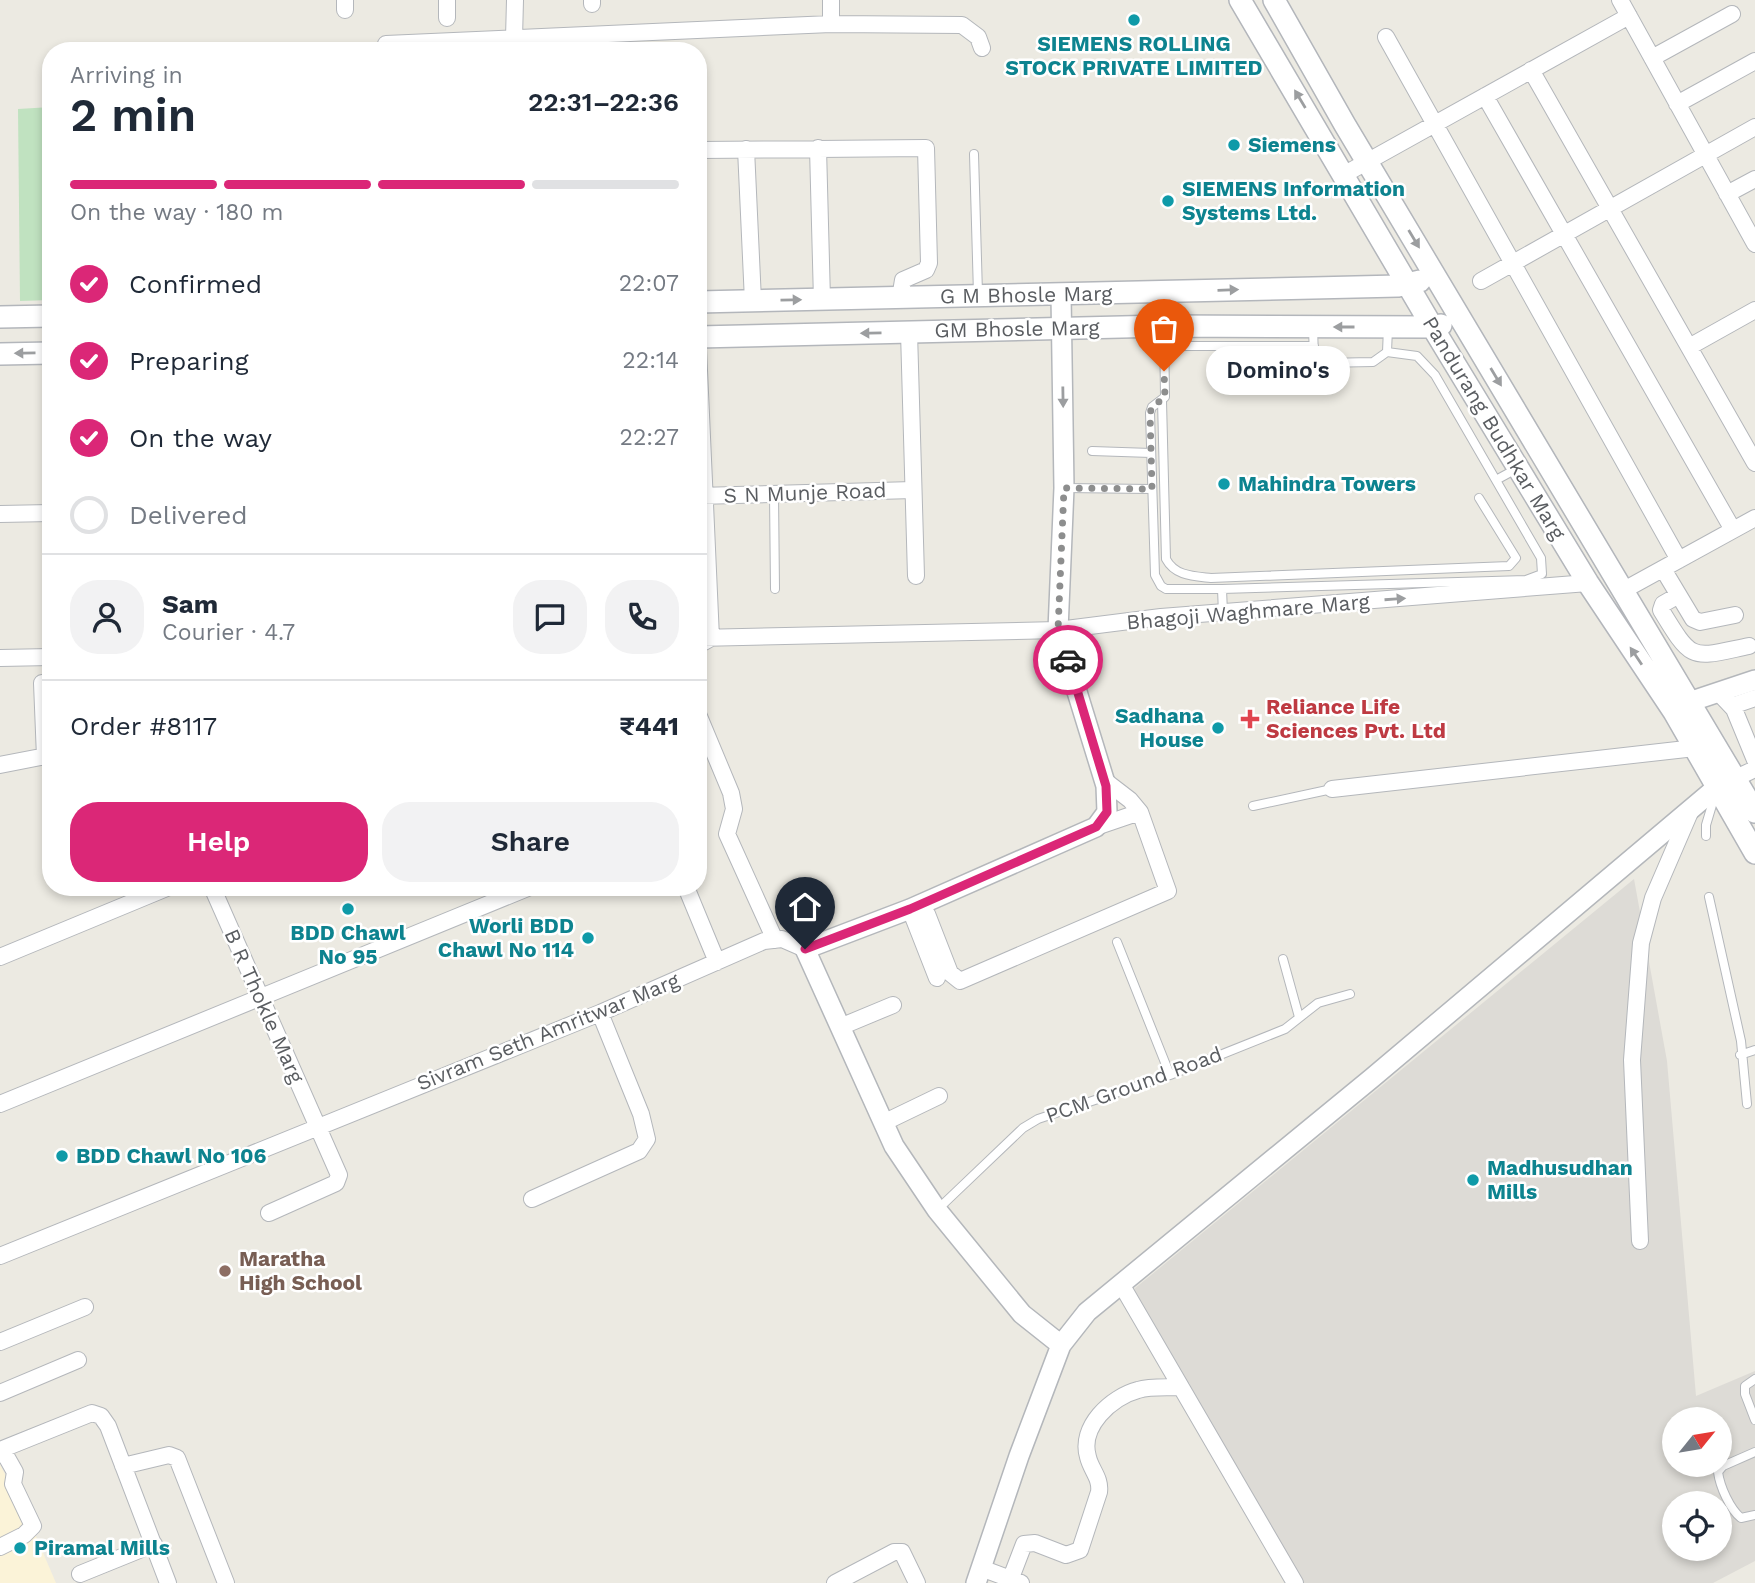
<!DOCTYPE html>
<html lang="en">
<head>
<meta charset="utf-8">
<style>
  body { margin:0; font-family:"Work Sans",sans-serif; background:#f2f2f3; color:#1f2937; height:100vh; display:flex; flex-direction:column; font-size:26px; white-space:nowrap }
  * { box-sizing:border-box; margin:0 }
  p { font-size:23px; color:#747a83 }
  .icon { flex:none; width:38px; height:38px; fill:none; stroke:currentColor; stroke-width:2; stroke-linecap:round; stroke-linejoin:round }
  .map { position:relative; flex:1; overflow:hidden }
  .drawer { position:absolute; left:42px; top:42px; width:665px; height:854px; display:flex; flex-direction:column; background:#fff; border-radius:28px; box-shadow:0 4px 10px #0003 }
  .drawer>* { flex:none }
  .needle { width:46px; rotate:60deg }
  .controls { position:absolute; left:1662px; top:1407px; display:grid; gap:14px }
  .controls a { display:grid; place-items:center; width:70px; height:70px; border-radius:50%; background:#fff; box-shadow:0 4px 10px #0003; font-size:35px }
  .pin { position:absolute; display:grid; place-items:center; width:60px; height:60px; color:#fff; margin:-72px -30px; border-radius:50% 50% 50% 0; rotate:-45deg; box-shadow:0 0 7px #0007 }
  .pin .icon { rotate:45deg }
  .courier { position:absolute; display:grid; place-items:center; width:70px; height:70px; margin:-35px; border:5px solid #db2777; border-radius:50%; background:#fff; color:#222; box-shadow:0 2px 9px #0007 }
  .bubble { position:absolute; height:49px; border-radius:24px; background:#fff; box-shadow:0 4px 10px #0003; font-size:23px; font-weight:600; line-height:49px; text-align:center }
  .overview em { font-style:normal; font-weight:600 }
  .overview div { display:flex; flex-direction:column-reverse }
  .overview { display:flex; align-items:center; justify-content:space-between; height:119px; padding:0 28px }
  h1 { font-size:46px; font-weight:600; line-height:52px }
  .bar { display:grid; grid-template-columns:repeat(4,1fr); gap:10px 7px; align-content:center; height:84px; padding:0 28px }
  .bar i { height:9px; border-radius:5px; background:#e0e1e3 }
  .bar .on { background:#db2777 }
  .bar p { grid-column:span 4 }
  .line { display:flex; align-items:center; gap:18px; padding:0 28px; border-top:2px solid #e0e1e3 }
  .line div { flex:1 }
  .round { display:grid; place-items:center; flex:none; width:74px; height:74px; border-radius:28px; background:#f2f2f3 }
  ol { padding:0 28px; list-style:none }
  li { display:flex; align-items:center; gap:21px; height:77px }
  li p { margin-inline-start:auto }
  li .icon { padding:7px; border-radius:50%; background:#db2777; color:#fff; stroke-width:4 }
  li:last-child { color:#747a83 }
  li i { width:38px; height:38px; border:4px solid #e0e1e3; border-radius:50% }
  .primary-button { display:flex; gap:14px; margin-top:auto; padding:14px 28px }
  .primary-button a { flex:1; height:80px; border-radius:28px; background:#db2777; color:#fff; font-size:28px; font-weight:600; line-height:80px; text-align:center }
  .primary-button a+a { background:#f2f2f3; color:#1f2937 }
  .map>svg:first-child { display:block }
  .commercial { fill:#fbf3d8 }
  .industrial { fill:#dddbd6; fill-rule:evenodd }
  .green { fill:#c0e2c0 }
  .lines { fill:none; stroke-linecap:round; stroke-linejoin:round }
  .service-casing { stroke:#b4b7bb; stroke-width:10 }
  .minor-casing { stroke:#b4b7bb; stroke-width:18 }
  .tertiary-casing { stroke:#b4b7bb; stroke-width:22 }
  .secondary-casing { stroke:#b3b6bb; stroke-width:24 }
  .service { stroke:#fff; stroke-width:8 }
  .minor { stroke:#fff; stroke-width:16 }
  .tertiary { stroke:#fff; stroke-width:19 }
  .secondary { stroke:#fff; stroke-width:21 }
  .oneway { fill:#9c9ea0 }
  .done { stroke:#8d8e8e; stroke-width:7; stroke-dasharray:0 12.6 }
  .route { stroke:#db2777; stroke-width:9 }
  .culture-dot { fill:#0f9aa8; stroke:#fff; stroke-width:2.5 }
  .health-dot { fill:#e0444e; stroke:#fff; stroke-width:2.5 }
  .education-dot { fill:#8d6e63; stroke:#fff; stroke-width:2.5 }
  .labels { text-anchor:middle; stroke-width:5; stroke-linejoin:round; paint-order:stroke }
  .culture-label { font-size:21px; font-weight:bold; fill:#0d838f; stroke:#fff; text-anchor:start }
  .street-label { font-size:21px; fill:#5a5d61; stroke:#fff }
  .health-label { font-size:21px; font-weight:bold; fill:#be3a42; stroke:#fff; text-anchor:start }
  .education-label { font-size:21px; font-weight:bold; fill:#785e54; stroke:#fff; text-anchor:start }
</style>
</head>
<body>
<div class="map">
<svg width="1755" height="1583" viewBox="0 0 1755 1583">
  <rect width="100%" height="100%" fill="#eceae2"/>
  <path class="commercial" d="M0 1465 26 1513 56 1583H0Z"/>
  <path class="industrial" d="M1634 879 1667 1061 1696 1396 1755 1371V1561L1713 1583H1291L1123 1298ZM1675 1419H1720V1465H1675ZM1675 1503H1720V1549H1675Z"/>
  <path class="green" d="M51 107V300L20 301 18 109Z"/>
  <g class="lines">
    <g class="service-casing">
      <path id="service" d="M974 154 978 294
        M1164 326 1165 397 1152 407 1150 413 1155 575 1161 586 1166 589H1222L1223 613
        M1313 330 1314 354 1321 363 1373 362 1387 352 1388 328
        M1184 346H1314
        M1162 401 1166 559C1175 576 1193 576 1211 578L1509 566 1516 558 1479 498
        M1092 451 1151 453
        M1496 480 1518 468
        M1064 488 1152 489
        M774 494 775 589
        M1222 589 1526 580 1542 574 1541 558 1435 375 1417 356 1387 352
        M1253 806 1332 789
        M1706 836V825L1715 795
        M1709 897 1741 1041 1747 1104
        M1117 942 1170 1075
        M1283 959 1299 1017
        M1740 1055 1755 1050
        M937 1210 1023 1128 1038 1119 1170 1075 1285 1029 1318 1003 1350 994
        M1755 1379 1745 1386V1394L1755 1420
        M1755 1452 1723 1466 1718 1472C1720 1487 1730 1509 1741 1518L1755 1515"/>
    </g>
    <g class="minor-casing">
      <path id="minor" d="M345 0V10
        M447 0V18
        M592 0V4
        M1620 0 1755 244
        M831 24 962 25 978 37 982 48
        M1386 37 1679 560
        M514 38 515 0
        M386 44 831 24V0
        M1652 58 1732 14
        M1531 70 1755 463
        M1485 96 1733 530
        M1677 104 1755 61
        M818 148 822 300
        M746 149 753 301
        M698 150 926 148 929 263 926 270 903 280 900 298
        M1345 174 1629 16
        M1727 194 1755 179
        M1481 281 1755 127
        M909 332 916 576
        M1689 347 1755 310
        M698 348 711 638 704 642
        M698 496 913 490
        M0 514 51 513
        M1663 569 1693 619 1700 622 1735 615
        M1624 590 1755 518
        M1677 596 1663 604 1661 610C1693 663 1691 658 1749 646
        M698 638 1058 630 1161 617 1588 583
        M0 658 51 657
        M42 683 45 757
        M1718 692 1734 709 1755 760
        M1732 706 1755 698
        M698 714 731 793 734 809 727 834 775 940
        M0 765 51 755
        M1734 779 1755 769
        M1332 789 1695 748
        M1096 827 1140 812
        M212 887 339 1175 336 1183 269 1213
        M686 887 717 962
        M910 909 937 978
        M927 914 950 973 960 981 1168 891 1140 812 1130 800 1104 780
        M0 957 169 887
        M840 1027 893 1005
        M0 1104 530 887
        M883 1123 939 1096
        M532 1199 639 1151 647 1139 641 1114 600 1013
        M1640 1241 1632 1060 1641 943 1653 898 1691 810
        M0 1256 600 1013 764 941 782 939 805 949
        M1121 1284 1295 1583
        M0 1342 85 1307
        M0 1393 78 1360
        M0 1450 92 1413 101 1416 108 1426 168 1583
        M0 1454 6 1456 15 1472 13 1484 33 1526 24 1535 0 1547
        M123 1466 169 1455 177 1458 226 1583
        M981 1568 1021 1583
        M80 1574 154 1544
        M835 1583 894 1552H902L917 1583
        M1009 1583 1024 1544 1035 1543 1066 1555 1080 1550 1099 1492C1101 1478 1091 1470 1088 1457 1079 1427 1111 1397 1138 1390 1151 1386 1168 1388 1181 1387"/>
    </g>
    <g class="tertiary-casing">
      <path id="tertiary" d="M1678 710 1689 702 1755 680
        M1061 1345 1022 1314 937 1210 894 1146 805 949 910 909 1096 827 1107 812 1106 786 1058 630 1064 488 1061 295
        M976 1583 1019 1456 1061 1345 1087 1312 1372 1078 1710 793 1730 781"/>
    </g>
    <g class="secondary-casing">
      <path id="secondary" d="M1240 0 1433 328 1588 583 1674 712 1755 853
        M1274 0 1345 125 1755 812
        M698 302 1398 286 1420 281
        M0 317 51 316
        M698 337 1164 326 1433 327 1441 325
        M0 354 51 353"/>
    </g>
    <use href="#service" class="service"/>
    <use href="#minor" class="minor"/>
    <use href="#tertiary" class="tertiary"/>
    <use href="#secondary" class="secondary"/>
  </g>
  <defs><path id="oneway-solid" d="M-6-.8H1V-3.2L6.5 0L1 3.2V.8H-6Z" transform="scale(1.75)"/></defs>
  <g class="oneway">
    <use href="#oneway-solid" transform="translate(1300 99) rotate(-121)"/>
    <use href="#oneway-solid" transform="translate(1414 239) rotate(59)"/>
    <use href="#oneway-solid" transform="translate(1228 290) rotate(-2)"/>
    <use href="#oneway-solid" transform="translate(791 300) rotate(-1)"/>
    <use href="#oneway-solid" transform="translate(1344 327) rotate(-180)"/>
    <use href="#oneway-solid" transform="translate(871 333) rotate(179)"/>
    <use href="#oneway-solid" transform="translate(25 353) rotate(179)"/>
    <use href="#oneway-solid" transform="translate(1496 377) rotate(59)"/>
    <use href="#oneway-solid" transform="translate(1063 397) rotate(89)"/>
    <use href="#oneway-solid" transform="translate(1395 599) rotate(-4)"/>
    <use href="#oneway-solid" transform="translate(1636 656) rotate(-124)"/>
  </g>
  <g class="lines">
    <path class="done" d="M1068 660 1058 630 1064 488 1152 489 1150 413 1152 407 1165 397 1164 371"/>
    <path class="route" d="M805 949 910 909 1096 827 1107 812 1106 786 1068 660"/>
  </g>
  <g class="culture-dot">
    <circle cx="1134" cy="20" r="7"/>
    <circle cx="1234" cy="145" r="7"/>
    <circle cx="1168" cy="201" r="7"/>
    <circle cx="1224" cy="484" r="7"/>
    <circle cx="1218" cy="728" r="7"/>
    <circle cx="348" cy="909" r="7"/>
    <circle cx="588" cy="938" r="7"/>
    <circle cx="62" cy="1156" r="7"/>
    <circle cx="1473" cy="1180" r="7"/>
    <circle cx="20" cy="1548" r="7"/>
  </g>
  <path class="health-dot" d="M1246.5 708.5h7v7h7v7h-7v7h-7v-7h-7v-7h7z"/>
  <circle class="education-dot" cx="225" cy="1271" r="7"/>
  <g class="labels">
    <g class="culture-label">
      <text x="1134" y="51" text-anchor="middle">SIEMENS ROLLING<tspan x="1134" dy="24">STOCK PRIVATE LIMITED</tspan></text>
      <text x="1248" y="152">Siemens</text>
      <text x="1182" y="196">SIEMENS Information<tspan x="1182" dy="24">Systems Ltd.</tspan></text>
      <text x="1238" y="491">Mahindra Towers</text>
      <text x="1204" y="723" text-anchor="end">Sadhana<tspan x="1204" dy="24">House</tspan></text>
      <text x="574" y="933" text-anchor="end">Worli BDD<tspan x="574" dy="24">Chawl No 114</tspan></text>
      <text x="348" y="940" text-anchor="middle">BDD Chawl<tspan x="348" dy="24">No 95</tspan></text>
      <text x="76" y="1163">BDD Chawl No 106</text>
      <text x="1487" y="1175">Madhusudhan<tspan x="1487" dy="24">Mills</tspan></text>
      <text x="34" y="1555">Piramal Mills</text>
    </g>
    <g class="street-label">
      <text transform="translate(1026 295) rotate(-1)" y="7">G M Bhosle Marg</text>
      <text transform="translate(1017 329) rotate(-1)" y="7">GM Bhosle Marg</text>
      <text transform="translate(1494 428) rotate(59)" y="7">Pandurang Budhkar Marg</text>
      <text transform="translate(805 493) rotate(-2)" y="7">S N Munje Road</text>
      <text transform="translate(1248 612) rotate(-5)" y="7">Bhagoji Waghmare Marg</text>
      <text transform="translate(264 1006) rotate(66)" y="7">B R Thokle Marg</text>
      <text transform="translate(548 1032) rotate(-22)" y="7">Sivram Seth Amritwar Marg</text>
      <text transform="translate(1134 1085) rotate(-20)" y="7">PCM Ground Road</text>
    </g>
    <g class="health-label">
      <text x="1266" y="714">Reliance Life<tspan x="1266" dy="24">Sciences Pvt. Ltd</tspan></text>
    </g>
    <g class="education-label">
      <text x="239" y="1266">Maratha<tspan x="239" dy="24">High School</tspan></text>
    </g>
  </g>
</svg>
<div class="controls">
<a><svg class="needle" viewBox="-14 -14 28 28"><path d="M0-13l5 13h-10z" fill="#e53935"/><path d="M0 13l5-13h-10z" fill="#747a83"/></svg></a>
<a><svg class="icon" aria-label="locate" viewBox="0 0 24 24"><circle cx="12" cy="12" r="6"/><path d="M12 2v4M12 18v4M2 12h4M18 12h4"/></svg></a>
</div>
<div class="pin" style="left:1164px;top:371px;background:#ea580c"><svg class="icon" aria-label="bag" viewBox="0 0 24 24"><path d="M5 8h14l-1 12H6zM9 8a3 3 0 0 1 6 0"/></svg></div>
<div class="pin" style="left:805px;top:949px;background:#1f2937"><svg class="icon" aria-label="home" viewBox="0 0 24 24"><path d="M3 11l9-7 9 7M6 9v11h12V9"/></svg></div>
<div class="courier" style="left:1068px;top:660px"><svg class="icon" aria-label="car" viewBox="0 0 24 24"><path d="M5 17H2v-5l4-1 3-4h7l3 4 3 1v5h-3M9 17h6M6 11h13"/><circle cx="7" cy="17" r="2"/><circle cx="17" cy="17" r="2"/></svg></div>
<div class="bubble" style="left:1206px;top:346px;width:144px">Domino's</div>
<section class="drawer">
<div class="overview"><div><h1>2 min</h1><p>Arriving in</p></div><em>22:31–22:36</em></div>
<div class="bar"><i class="on"></i><i class="on"></i><i class="on"></i><i></i><p>On the way · 180 m</p></div>
<ol>
<li><svg class="icon" aria-label="check" viewBox="0 0 24 24"><path d="M5 12l5 5 9-10"/></svg>Confirmed<p>22:07</p></li>
<li><svg class="icon" aria-label="check" viewBox="0 0 24 24"><path d="M5 12l5 5 9-10"/></svg>Preparing<p>22:14</p></li>
<li><svg class="icon" aria-label="check" viewBox="0 0 24 24"><path d="M5 12l5 5 9-10"/></svg>On the way<p>22:27</p></li>
<li><i></i>Delivered</li>
</ol>
<div class="line" style="height:126px"><a class="round"><svg class="icon" aria-label="person" viewBox="0 0 24 24"><circle cx="12" cy="8" r="4"/><path d="M4 21q1-7 8-7t8 7"/></svg></a><div><b>Sam</b><p>Courier · 4.7</p></div><a class="round"><svg class="icon" aria-label="chat" viewBox="0 0 24 24"><path d="M4 5h16v11H9l-5 4z"/></svg></a><a class="round"><svg class="icon" aria-label="phone" viewBox="0 0 24 24"><path d="M5 4h4l2 5-3 2q2 4 5 5l2-3 5 2v4C11 20 4 13 5 4z"/></svg></a></div>
<div class="line" style="height:91px"><div>Order #8117</div><b>₹441</b></div>
<div class="primary-button"><a>Help</a><a>Share</a></div>
</section>
</div>
</body>
</html>
